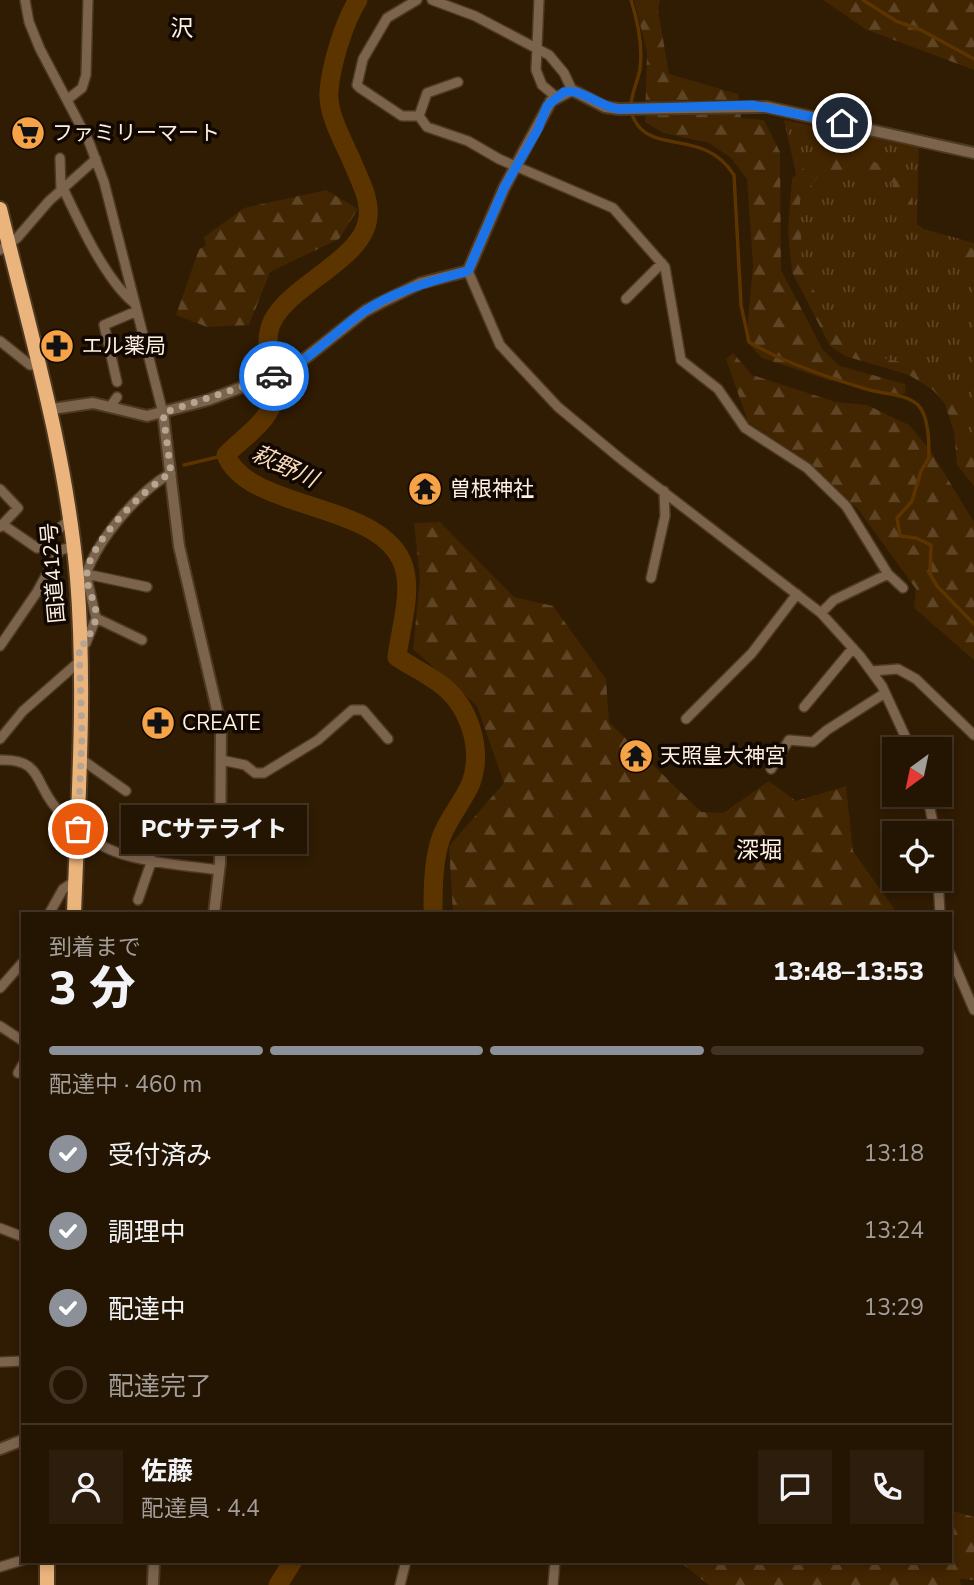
<!DOCTYPE html>
<html lang="ja">
<head>
<meta charset="utf-8">
<style>
  body { margin:0; font-family:"Nunito Sans","Noto Sans JP",sans-serif; background:#2c1d0c; color:#f1f3f6; height:100vh; display:flex; flex-direction:column; font-size:26px; white-space:nowrap }
  * { box-sizing:border-box; margin:0 }
  p { font-size:23px; color:#a39e99 }
  .icon { flex:none; width:38px; height:38px; fill:none; stroke:currentColor; stroke-width:2; stroke-linecap:round; stroke-linejoin:round }
  .map { position:relative; flex:1; overflow:hidden }
  .side { position:absolute; left:21px; top:912px; width:931px; height:651px; display:flex; flex-direction:column; background:#241402; border-radius:0px; box-shadow:0 4px 10px #0003,0 0 0 2px #413324 }
  .side>* { flex:none }
  .needle { width:46px; rotate:213deg }
  .tools { position:absolute; left:882px; top:737px; display:grid; gap:14px }
  .tools a { display:grid; place-items:center; width:70px; height:70px; border-radius:0px; background:#241402; box-shadow:0 4px 10px #0003,0 0 0 2px #413324; font-size:35px }
  .pin { position:absolute; display:grid; place-items:center; width:60px; height:60px; color:#fff; margin:-30px; border:4px solid #fff; border-radius:50%; box-shadow:0 2px 7px #0007 }
  .courier { position:absolute; display:grid; place-items:center; width:70px; height:70px; margin:-35px; border:5px solid #1a73e8; border-radius:50%; background:#fff; color:#222; box-shadow:0 2px 9px #0007 }
  .bubble { position:absolute; height:49px; border-radius:0px; background:#241402; box-shadow:0 4px 10px #0003,0 0 0 2px #413324; font-size:23px; font-weight:800; line-height:49px; text-align:center }
  .head em { font-style:normal; font-weight:800 }
  .head div { display:flex; flex-direction:column-reverse }
  .head { display:flex; align-items:center; justify-content:space-between; height:119px; padding:0 28px }
  h1 { font-size:46px; font-weight:800; line-height:52px }
  .bar { display:grid; grid-template-columns:repeat(4,1fr); gap:10px 7px; align-content:center; height:84px; padding:0 28px }
  .bar i { height:9px; border-radius:5px; background:#413324 }
  .bar .selected { background:#8c9099 }
  .bar p { grid-column:span 4 }
  .line { display:flex; align-items:center; gap:18px; padding:0 28px; border-top:2px solid #413324 }
  .line div { flex:1 }
  .round { display:grid; place-items:center; flex:none; width:74px; height:74px; border-radius:0px; background:#2c1d0c }
  ol { padding:0 28px; list-style:none }
  li { display:flex; align-items:center; gap:21px; height:77px }
  li p { margin-inline-start:auto }
  li .icon { padding:7px; border-radius:50%; background:#8c9099; color:#fff; stroke-width:4 }
  li:last-child { color:#a39e99 }
  li i { width:38px; height:38px; border:4px solid #413324; border-radius:50% }
  .map>svg:first-child { display:block }
  .grass { fill:url(#grass-tufts) }
  .forest { fill:url(#forest-firs) }
  .lines { fill:none; stroke-linecap:round; stroke-linejoin:round }
  .stream { stroke:#5c3400; stroke-width:3.5 }
  .river { stroke:#5c3400; stroke-width:19 }
  .minor-casing { stroke:#4d3922; stroke-width:12 }
  .tertiary-casing { stroke:#4d3922; stroke-width:14 }
  .trunk-casing { stroke:#4d3922; stroke-width:18 }
  .minor { stroke:#7c634c; stroke-width:9 }
  .tertiary { stroke:#7c634c; stroke-width:10 }
  .trunk { stroke:#ebb47c; stroke-width:14 }
  .done { stroke:#b7a594; stroke-width:7; stroke-dasharray:0 12.6 }
  .route { stroke:#1a73e8; stroke-width:9 }
  .labels { text-anchor:middle; stroke-width:7; stroke-linejoin:round; paint-order:stroke }
  .poi-label { font-size:21px; fill:#fff0e2; stroke:#110802; text-anchor:start }
  .street-label { font-size:21px; fill:#fff0e2; stroke:#110802 }
  .neighbourhood-label { font-size:23px; fill:#fff0e2; stroke:#110802 }
  .water-label { font-size:23px; font-style:italic; fill:#fbdbbc; stroke:#110802 }
</style>
</head>
<body>
<div class="map">
<svg width="974" height="1585" viewBox="0 0 974 1585">
  <defs>
    <pattern id="grass-tufts" width="24" height="20" patternUnits="userSpaceOnUse" patternTransform="scale(1.75)"><rect width="24" height="20" fill="#422501"/><path d="M3 7l-1-3M5 7V3M7 7l1-3M15 17l-1-3M17 17v-4M19 17l1-3" fill="none" stroke="#5e4526"/></pattern>
    <pattern id="forest-firs" width="22" height="20" patternUnits="userSpaceOnUse" patternTransform="scale(1.75)"><rect width="22" height="20" fill="#422501"/><path d="M5 1l3.5 6h-7zM16 11l3.5 6h-7z" fill="#5e4526"/></pattern>
  </defs>
  <rect width="100%" height="100%" fill="#301b03"/>
  <path class="grass" d="M784 120 919 146 917 224 924 229 974 243V477L947 402 933 386 912 372 855 356 835 344 797 274V179Z"/>
  <path class="forest" d="M634 0H660L658 10 669 74 738 94 741 118 764 120 780 152 781 270 823 350 840 366 905 384 906 393 898 395 828 380 762 358 746 341 753 265 747 179 731 158 709 143 663 133 645 122 647 52Z
    M823 0H974V70L867 30Z
    M835 156 870 160 911 178 913 221 924 232 974 249V262L926 237 908 220 907 206 892 196 893 183C872 169 843 173 820 174L800 200 802 268 840 340 856 352 918 366 959 408 968 446H974V486L957 465 954 432 945 404 933 390 909 375 845 356 830 346 792 272 788 231 792 178 813 160Z
    M326 190 358 209 339 239 270 272 249 325 207 327 176 315 199 249 206 246 204 237 244 208Z
    M733 353 752 375 836 402 867 405 909 425 930 450 974 522V660L914 608 916 589 857 508 801 457 748 422 726 359Z
    M440 522 514 597 553 606 606 679 609 722 701 812 723 813 769 781 796 801 846 786 853 851 897 913H453L449 846 504 783 477 706 413 649 420 579 414 523Z
    M950 1510 974 1517V1580L960 1579 961 1585H709L679 1561H950Z"/>
  <g class="lines">
    <path class="stream" d="M631 0C638 22 643 46 640 69 637 86 625 104 635 121 654 155 704 128 734 175L741 305 749 342C785 363 826 377 866 389 882 394 905 393 918 405 929 416 929 443 929 458L921 471 912 501 897 518 900 536 916 538 931 545 930 574 937 586 974 624
      M863 0 896 21 921 30 974 59
      M184 465 226 455"/>
    <path class="river" d="M358 0C344 22 331 65 329 91 327 115 345 144 354 166 361 183 370 199 368 217 365 258 293 283 273 320 258 349 282 381 270 409 261 427 239 441 226 455 249 513 390 501 405 571 411 597 400 631 397 657 412 667 429 675 443 686 470 708 483 750 471 783 462 804 445 822 439 844 433 867 433 890 433 914
      M278 1585 293 1561"/>
    <g class="minor-casing">
      <path id="minor" d="M25 0 29 22 40 49 89 142 104 182 163 413
        M417 0 387 18 363 59 357 85 360 88 402 116H419L427 127 468 141 499 159 613 208 665 267 681 360 718 389 745 428 807 468 846 506 888 574 903 588
        M432 0 475 16 549 55 564 73 572 90
        M539 0 536 70 542 85 555 96
        M68 99 82 88 86 75 88 0
        M419 116 427 93 458 82
        M60 158 61 190
        M63 188C79 222 105 279 134 303
        M0 250 17 238 49 201 96 159
        M468 271 500 345 558 407 622 460 821 613 860 656 882 686 911 749
        M626 299 662 263
        M0 341 30 365H42
        M117 382 104 325 137 311
        M110 407 117 397
        M0 489 18 508 0 527
        M2 524 37 548 69 520
        M651 578 665 516 664 491
        M77 579 86 574C99 538 138 492 171 473
        M821 613 834 600 888 574
        M96 618 86 574 147 587
        M79 645 86 643 96 618 142 640
        M0 646 37 592 60 550 73 547
        M872 671 898 669 916 679 974 735
        M804 707 853 648
        M686 719 752 653 797 594
        M0 739 23 711 80 661
        M81 759 126 791
        M0 760C40 759 34 779 53 804 60 814 72 822 80 830 115 864 173 863 219 870
        M221 760 245 765 255 773H264L318 740 352 710H363L388 739
        M771 769 789 740 813 742 827 730 885 693
        M927 794 935 833
        M220 831 269 836
        M938 878 940 914
        M138 900 152 860
        M49 914 63 889 75 881
        M950 954 974 1010
        M0 988 23 962
        M0 1026 23 1041
        M18 1073 23 1064
        M0 1228 23 1237
        M0 1362 23 1361
        M0 1567 23 1560
        M400 1585 406 1561
        M553 1585 555 1561"/>
    </g>
    <g class="tertiary-casing">
      <path id="tertiary" d="M52 409 93 403 147 416 208 400 293 368 365 311 380 303 421 283 468 271 504 188 551 101 572 90 605 107 619 109 767 107 974 153
        M163 413 179 546 221 727 220 863 214 914
        M0 1449 23 1440
        M153 1585 154 1561"/>
    </g>
    <g class="trunk-casing">
      <path id="trunk" d="M0 209C30 332 66 451 77 578 86 690 78 802 74 914
        M47 1585V1561"/>
    </g>
    <use href="#minor" class="minor"/>
    <use href="#tertiary" class="tertiary"/>
    <use href="#trunk" class="trunk"/>
  </g>
  <g class="lines">
    <path class="done" d="M78 829 82 734 79 645 86 643C89 635 95 625 96 617 97 603 86 589 87 575 87 544 146 487 171 473L163 413 274 376"/>
    <path class="route" d="M274 376C308 363 333 333 362 313 393 291 432 281 468 271L504 188 538 129 547 106 564 92C583 88 599 107 619 109L752 105 842 123"/>
  </g>
  <defs>
    <g id="supermarket-disc" transform="scale(1.75)"><circle r="9.5" fill="#f5a346" stroke="#110802"/><path d="M-6-5.5h2.5l.6 2H6L4.5 2H-2.5L-4.4-4H-6ZM-1.5 3.2a1.3 1.3 0 1 0 .1 0ZM3 3.2a1.3 1.3 0 1 0 .1 0Z" fill="#111"/></g>
    <g id="pharmacy-disc" transform="scale(1.75)"><circle r="9.5" fill="#f5a346" stroke="#110802"/><path d="M-2-6h4v4h4v4h-4v4h-4v-4h-4v-4h4Z" fill="#111"/></g>
    <g id="temple-disc" transform="scale(1.75)"><circle r="9.5" fill="#f5a346" stroke="#110802"/><path d="M0-6L5-2H3V0L6.5 2.5H4V6H1.5V3h-3V6H-4V2.5H-6.5L-3 0V-2H-5Z" fill="#111"/></g>
  </defs>
  <g fill-rule="evenodd">
    <use href="#supermarket-disc" x="28" y="133"/>
    <use href="#pharmacy-disc" x="57" y="346"/>
    <use href="#temple-disc" x="425" y="489"/>
    <use href="#pharmacy-disc" x="158" y="723"/>
    <use href="#temple-disc" x="636" y="756"/>
  </g>
  <g class="labels">
    <g class="poi-label">
      <text x="52" y="140">ファミリーマート</text>
      <text x="82" y="353">エル薬局</text>
      <text x="450" y="496">曽根神社</text>
      <text x="182" y="730">CREATE</text>
      <text x="660" y="763">天照皇大神宮</text>
    </g>
    <g class="street-label">
      <text transform="translate(53 573) rotate(-95)" y="7">国道412号</text>
    </g>
    <g class="neighbourhood-label">
      <text x="182" y="36">沢</text>
      <text x="759" y="858">深堀</text>
    </g>
    <g class="water-label">
      <text transform="translate(285 466) rotate(25)" y="8">萩野川</text>
    </g>
  </g>
</svg>
<div class="tools">
<a><svg class="needle" viewBox="-14 -14 28 28"><path d="M0-13l5 13h-10z" fill="#e53935"/><path d="M0 13l5-13h-10z" fill="#a39e99"/></svg></a>
<a><svg class="icon" aria-label="locate" viewBox="0 0 24 24"><circle cx="12" cy="12" r="6"/><path d="M12 2v4M12 18v4M2 12h4M18 12h4"/></svg></a>
</div>
<div class="pin" style="left:78px;top:829px;background:#ea580c"><svg class="icon" aria-label="bag" viewBox="0 0 24 24"><path d="M5 8h14l-1 12H6zM9 8a3 3 0 0 1 6 0"/></svg></div>
<div class="pin" style="left:842px;top:123px;background:#1f2937"><svg class="icon" aria-label="home" viewBox="0 0 24 24"><path d="M3 11l9-7 9 7M6 9v11h12V9"/></svg></div>
<div class="courier" style="left:274px;top:376px"><svg class="icon" aria-label="car" viewBox="0 0 24 24"><path d="M5 17H2v-5l4-1 3-4h7l3 4 3 1v5h-3M9 17h6M6 11h13"/><circle cx="7" cy="17" r="2"/><circle cx="17" cy="17" r="2"/></svg></div>
<div class="bubble" style="left:121px;top:805px;width:186px">PCサテライト</div>
<section class="side">
<div class="head"><div><h1>3 分</h1><p>到着まで</p></div><em>13:48–13:53</em></div>
<div class="bar"><i class="selected"></i><i class="selected"></i><i class="selected"></i><i></i><p>配達中 · 460 m</p></div>
<ol>
<li><svg class="icon" aria-label="check" viewBox="0 0 24 24"><path d="M5 12l5 5 9-10"/></svg>受付済み<p>13:18</p></li>
<li><svg class="icon" aria-label="check" viewBox="0 0 24 24"><path d="M5 12l5 5 9-10"/></svg>調理中<p>13:24</p></li>
<li><svg class="icon" aria-label="check" viewBox="0 0 24 24"><path d="M5 12l5 5 9-10"/></svg>配達中<p>13:29</p></li>
<li><i></i>配達完了</li>
</ol>
<div class="line" style="height:126px"><a class="round"><svg class="icon" aria-label="person" viewBox="0 0 24 24"><circle cx="12" cy="8" r="4"/><path d="M4 21q1-7 8-7t8 7"/></svg></a><div><b>佐藤</b><p>配達員 · 4.4</p></div><a class="round"><svg class="icon" aria-label="chat" viewBox="0 0 24 24"><path d="M4 5h16v11H9l-5 4z"/></svg></a><a class="round"><svg class="icon" aria-label="phone" viewBox="0 0 24 24"><path d="M5 4h4l2 5-3 2q2 4 5 5l2-3 5 2v4C11 20 4 13 5 4z"/></svg></a></div>
</section>
</div>
</body>
</html>
